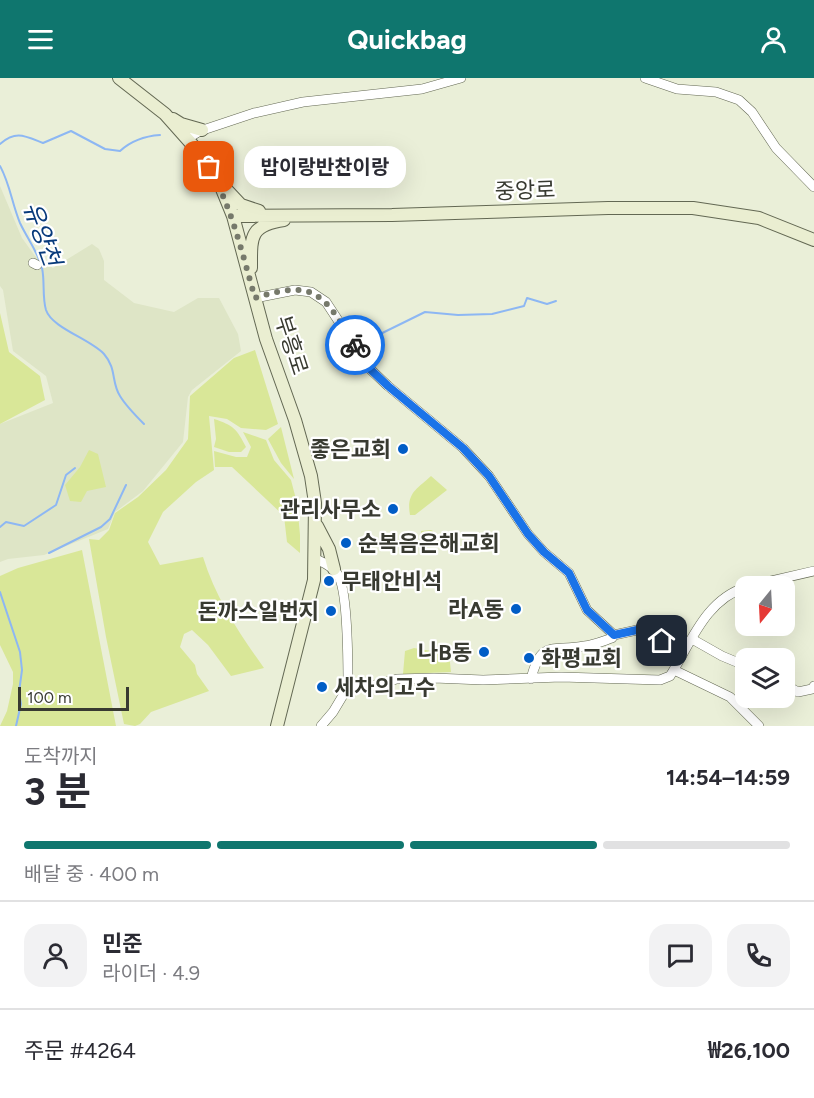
<!DOCTYPE html>
<html lang="ko">
<head>
<meta charset="utf-8">
<style>
  body { margin:0; font-family:Figtree,"Noto Sans KR",sans-serif; background:#f2f2f3; color:#2b2b33; height:100vh; display:flex; flex-direction:column; font-size:22px; white-space:nowrap }
  * { box-sizing:border-box; margin:0 }
  p { font-size:20px; color:#7c7c81 }
  .icon { flex:none; width:33px; height:33px; fill:none; stroke:currentColor; stroke-width:2; stroke-linecap:round; stroke-linejoin:round }
  .map { position:relative; height:648px; overflow:hidden }
  .sheet { display:flex; flex-direction:column; background:#fff; flex:1 }
  .sheet>* { flex:none }
  .needle { width:39px; rotate:198deg }
  .fabs { position:absolute; left:735px; top:498px; display:grid; gap:12px }
  .fabs a { display:grid; place-items:center; width:60px; height:60px; border-radius:12px; background:#fff; box-shadow:0 6px 24px #0002; font-size:30px }
  .scale { position:absolute; left:18px; bottom:15px; width:111px; box-sizing:border-box; padding-left:6px; border:3px solid #383a31; border-top:0; font-size:16px; line-height:21px; white-space:nowrap; color:#383a31; -webkit-text-stroke:4px #fff; paint-order:stroke }
  .pin { position:absolute; display:grid; place-items:center; width:51px; height:51px; color:#fff; margin:-26px; border-radius:12px; box-shadow:0 3px 9px #0006 }
  .courier { position:absolute; display:grid; place-items:center; width:60px; height:60px; margin:-30px; border:4px solid #1a73e8; border-radius:50%; background:#fff; color:#222; box-shadow:0 2px 8px #0007 }
  .bubble { position:absolute; height:42px; border-radius:18px; background:#fff; box-shadow:0 6px 24px #0002; font-size:20px; font-weight:700; line-height:42px; text-align:center }
  .overview em { font-style:normal; font-weight:700 }
  .overview div { display:flex; flex-direction:column-reverse }
  .overview { display:flex; align-items:center; justify-content:space-between; height:102px; padding:0 24px }
  h1 { font-size:39px; font-weight:700; line-height:45px }
  .bar { display:grid; grid-template-columns:repeat(4,1fr); gap:9px 6px; align-content:center; height:72px; padding:0 24px }
  .bar i { height:8px; border-radius:4px; background:#e1e1e2 }
  .bar .current { background:#0f766e }
  .bar p { grid-column:span 4 }
  .line { display:flex; align-items:center; gap:15px; padding:0 24px; border-top:2px solid #e1e1e2 }
  .line div { flex:1 }
  .round { display:grid; place-items:center; flex:none; width:63px; height:63px; border-radius:18px; background:#f2f2f3 }
  header { display:flex; justify-content:space-between; align-items:center; height:78px; padding:0 24px; background:#0f766e; color:#fff; font-size:27px; font-weight:700 }
  .map>svg:first-child { display:block }
  .built { fill:#dee5c6 }
  .green { fill:#d9e798 }
  .lines { fill:none; stroke-linecap:round; stroke-linejoin:round }
  .stream { stroke:#8db7f3; stroke-width:2 }
  .minor-casing { stroke:#636853; stroke-width:10 }
  .secondary-casing { stroke:#636853; stroke-width:14 }
  .minor { stroke:#fff; stroke-width:9 }
  .secondary { stroke:#eaeed1; stroke-width:12 }
  .done { stroke:#76796b; stroke-width:6; stroke-dasharray:0 10.8 }
  .route { stroke:#1a73e8; stroke-width:8 }
  .poi-dot { fill:#015dc6; stroke:#fff; stroke-width:2 }
  .labels { text-anchor:middle; stroke-width:4.5; stroke-linejoin:round; paint-order:stroke }
  .street-label { font-size:22px; fill:#383a31; stroke:#fff }
  .poi-label { font-size:22px; font-weight:bold; fill:#383a31; stroke:#fff; text-anchor:end }
  .water-label { font-size:24px; font-style:italic; fill:#073a7b; stroke:#fff }
</style>
</head>
<body>
<header><svg class="icon" aria-label="menu" viewBox="0 0 24 24"><path d="M4 6h16M4 12h16M4 18h16"/></svg>Quickbag<svg class="icon" aria-label="person" viewBox="0 0 24 24"><circle cx="12" cy="8" r="4"/><path d="M4 21q1-7 8-7t8 7"/></svg></header>
<div class="map">
<svg width="814" height="648" viewBox="0 0 814 648">
  <rect width="100%" height="100%" fill="#eaefd8"/>
  <path class="built" d="M0 108 22 160 35 178 53 190 92 166 99 171 104 183V202L134 225 174 234 198 220H219L238 256 241 273 192 312 188 319 183 364 143 413 115 434 108 451 44 477 8 481 0 484V346L53 325 46 298 13 273 3 212 0 208Z"/>
  <path class="green" d="M0 235 9 274 40 298 45 322 0 346Z
    M255 272 278 346 266 352 241 350 227 341 209 338 214 392 196 404 163 434 148 464 160 487 203 479C216 521 239 555 264 590L231 598 208 567 192 552 184 556 180 569 195 587 197 596 209 613 151 634 140 646 135 648 124 646 106 559 89 461 99 462 109 452 115 435 138 419 166 392 188 361 190 318 234 280Z
    M214 341C233 347 237 351 246 369L241 374H229L214 369 216 361Z
    M281 349 294 401 281 385 268 361Z
    M243 354 266 362 274 382 291 402 297 425 300 457V475L287 464 284 438 232 389H215L214 373 236 379H247L251 369Z
    M89 372 98 376 106 409 87 413 81 424 70 423 65 407 80 389Z
    M431 398 447 412 415 437H410C406 415 417 411 431 398Z
    M431 452 433 453 436 465H434V469L423 470 421 453Z
    M82 472 116 648H0L7 633 13 606V594L0 567V498L18 490Z
    M448 565 451 594 403 596 405 573 414 570 437 574Z"/>
  <g class="lines">
    <path class="stream" d="M0 66C16 52 25 58 43 65L71 53 105 71 120 73C132 62 145 58 160 57
      M0 88C10 106 12 126 20 145 27 160 38 174 42 190 45 203 42 219 46 232 52 250 90 261 104 276 117 291 111 304 120 318 126 328 136 338 144 346
      M362 265 425 234 458 237 492 236 524 228 527 220 547 226 556 223
      M0 449 6 444 24 448 56 427 66 397 75 390
      M49 475 101 449 110 441 126 407
      M0 514 20 574 22 592 19 614 21 626 16 648"/>
    <g class="minor-casing">
      <path id="minor" d="M645 0 677 11 716 14 739 22 752 34 776 70 814 109
        M187 61 200 53 254 35 303 24 422 11 461 0
        M33 185 37 187
        M255 220 295 212 311 214 326 224 370 291 388 308 463 370 489 398 528 456 544 474 569 495 587 532 614 557
        M316 481C324 485 334 489 338 497 348 513 348 587 348 609
        M749 508 814 493
        M692 561 722 578 746 588
        M674 592 730 619 759 648
        M531 601C541 561 552 574 584 568 594 567 603 563 612 560L614 557 637 552 685 571
        M784 606 798 614 812 611 814 608
        M348 609H367L397 601 434 600 483 602 561 599 660 602 670 598C691 565 705 522 746 509
        M321 648 333 634 348 609"/>
    </g>
    <g class="secondary-casing">
      <path id="secondary" d="M119 0 165 36 197 72 222 111 233 138 266 261 295 342 311 398 315 425 314 502 277 648
        M173 41 181 46 202 52
        M225 110 241 127 259 133
        M233 138 392 137 608 130H693L759 140 814 162
        M251 190C251 160 249 147 284 142
        M317 448 329 471 334 491"/>
    </g>
    <use href="#minor" class="minor"/>
    <use href="#secondary" class="secondary"/>
  </g>
  <g class="lines">
    <path class="done" d="M209 89C232 130 242 175 255 220 317 200 324 218 355 267"/>
    <path class="route" d="M355 267 370 291 388 308 463 370 489 398 528 456 544 474 569 495 587 532 614 557 637 552 662 563"/>
  </g>
  <g class="poi-dot">
    <circle cx="403" cy="371" r="6"/>
    <circle cx="393" cy="431" r="6"/>
    <circle cx="346" cy="465" r="6"/>
    <circle cx="329" cy="503" r="6"/>
    <circle cx="516" cy="531" r="6"/>
    <circle cx="331" cy="533" r="6"/>
    <circle cx="484" cy="574" r="6"/>
    <circle cx="529" cy="580" r="6"/>
    <circle cx="322" cy="609" r="6"/>
  </g>
  <g class="labels">
    <g class="street-label">
      <text transform="translate(525 112) rotate(-2)" y="8">중앙로</text>
      <text transform="translate(292 267) rotate(72)" y="8">부흥로</text>
    </g>
    <g class="poi-label">
      <text x="391" y="379">좋은교회</text>
      <text x="381" y="439">관리사무소</text>
      <text x="358" y="473" text-anchor="start">순복음은해교회</text>
      <text x="341" y="511" text-anchor="start">무태안비석</text>
      <text x="504" y="539">라A동</text>
      <text x="319" y="541">돈까스일번지</text>
      <text x="472" y="582">나B동</text>
      <text x="541" y="588" text-anchor="start">화평교회</text>
      <text x="334" y="617" text-anchor="start">세차의고수</text>
    </g>
    <g class="water-label">
      <text transform="translate(42 156) rotate(70)" y="8">유양천</text>
    </g>
  </g>
</svg>
<div class="fabs">
<a><svg class="needle" viewBox="-14 -14 28 28"><path d="M0-13l5 13h-10z" fill="#e53935"/><path d="M0 13l5-13h-10z" fill="#7c7c81"/></svg></a>
<a><svg class="icon" aria-label="layers" viewBox="0 0 24 24"><path d="M12 4l9 5-9 5-9-5zM3 14l9 5 9-5"/></svg></a>
</div>
<div class="scale">100 m</div>
<div class="pin" style="left:209px;top:89px;background:#ea580c"><svg class="icon" aria-label="bag" viewBox="0 0 24 24"><path d="M5 8h14l-1 12H6zM9 8a3 3 0 0 1 6 0"/></svg></div>
<div class="pin" style="left:662px;top:563px;background:#1f2937"><svg class="icon" aria-label="home" viewBox="0 0 24 24"><path d="M3 11l9-7 9 7M6 9v11h12V9"/></svg></div>
<div class="courier" style="left:355px;top:267px"><svg class="icon" aria-label="bike" viewBox="0 0 24 24"><circle cx="6" cy="16" r="4"/><circle cx="18" cy="16" r="4"/><path d="M6 16l4-8h5l3 8M10 8l3 8H6M13 5h3"/></svg></div>
<div class="bubble" style="left:244px;top:68px;width:162px">밥이랑반찬이랑</div>
</div>
<section class="sheet">
<div class="overview"><div><h1>3 분</h1><p>도착까지</p></div><em>14:54–14:59</em></div>
<div class="bar"><i class="current"></i><i class="current"></i><i class="current"></i><i></i><p>배달 중 · 400 m</p></div>
<div class="line" style="height:108px"><a class="round"><svg class="icon" aria-label="person" viewBox="0 0 24 24"><circle cx="12" cy="8" r="4"/><path d="M4 21q1-7 8-7t8 7"/></svg></a><div><b>민준</b><p>라이더 · 4.9</p></div><a class="round"><svg class="icon" aria-label="chat" viewBox="0 0 24 24"><path d="M4 5h16v11H9l-5 4z"/></svg></a><a class="round"><svg class="icon" aria-label="phone" viewBox="0 0 24 24"><path d="M5 4h4l2 5-3 2q2 4 5 5l2-3 5 2v4C11 20 4 13 5 4z"/></svg></a></div>
<div class="line" style="height:78px"><div>주문 #4264</div><b>₩26,100</b></div>
</section>
</body>
</html>
